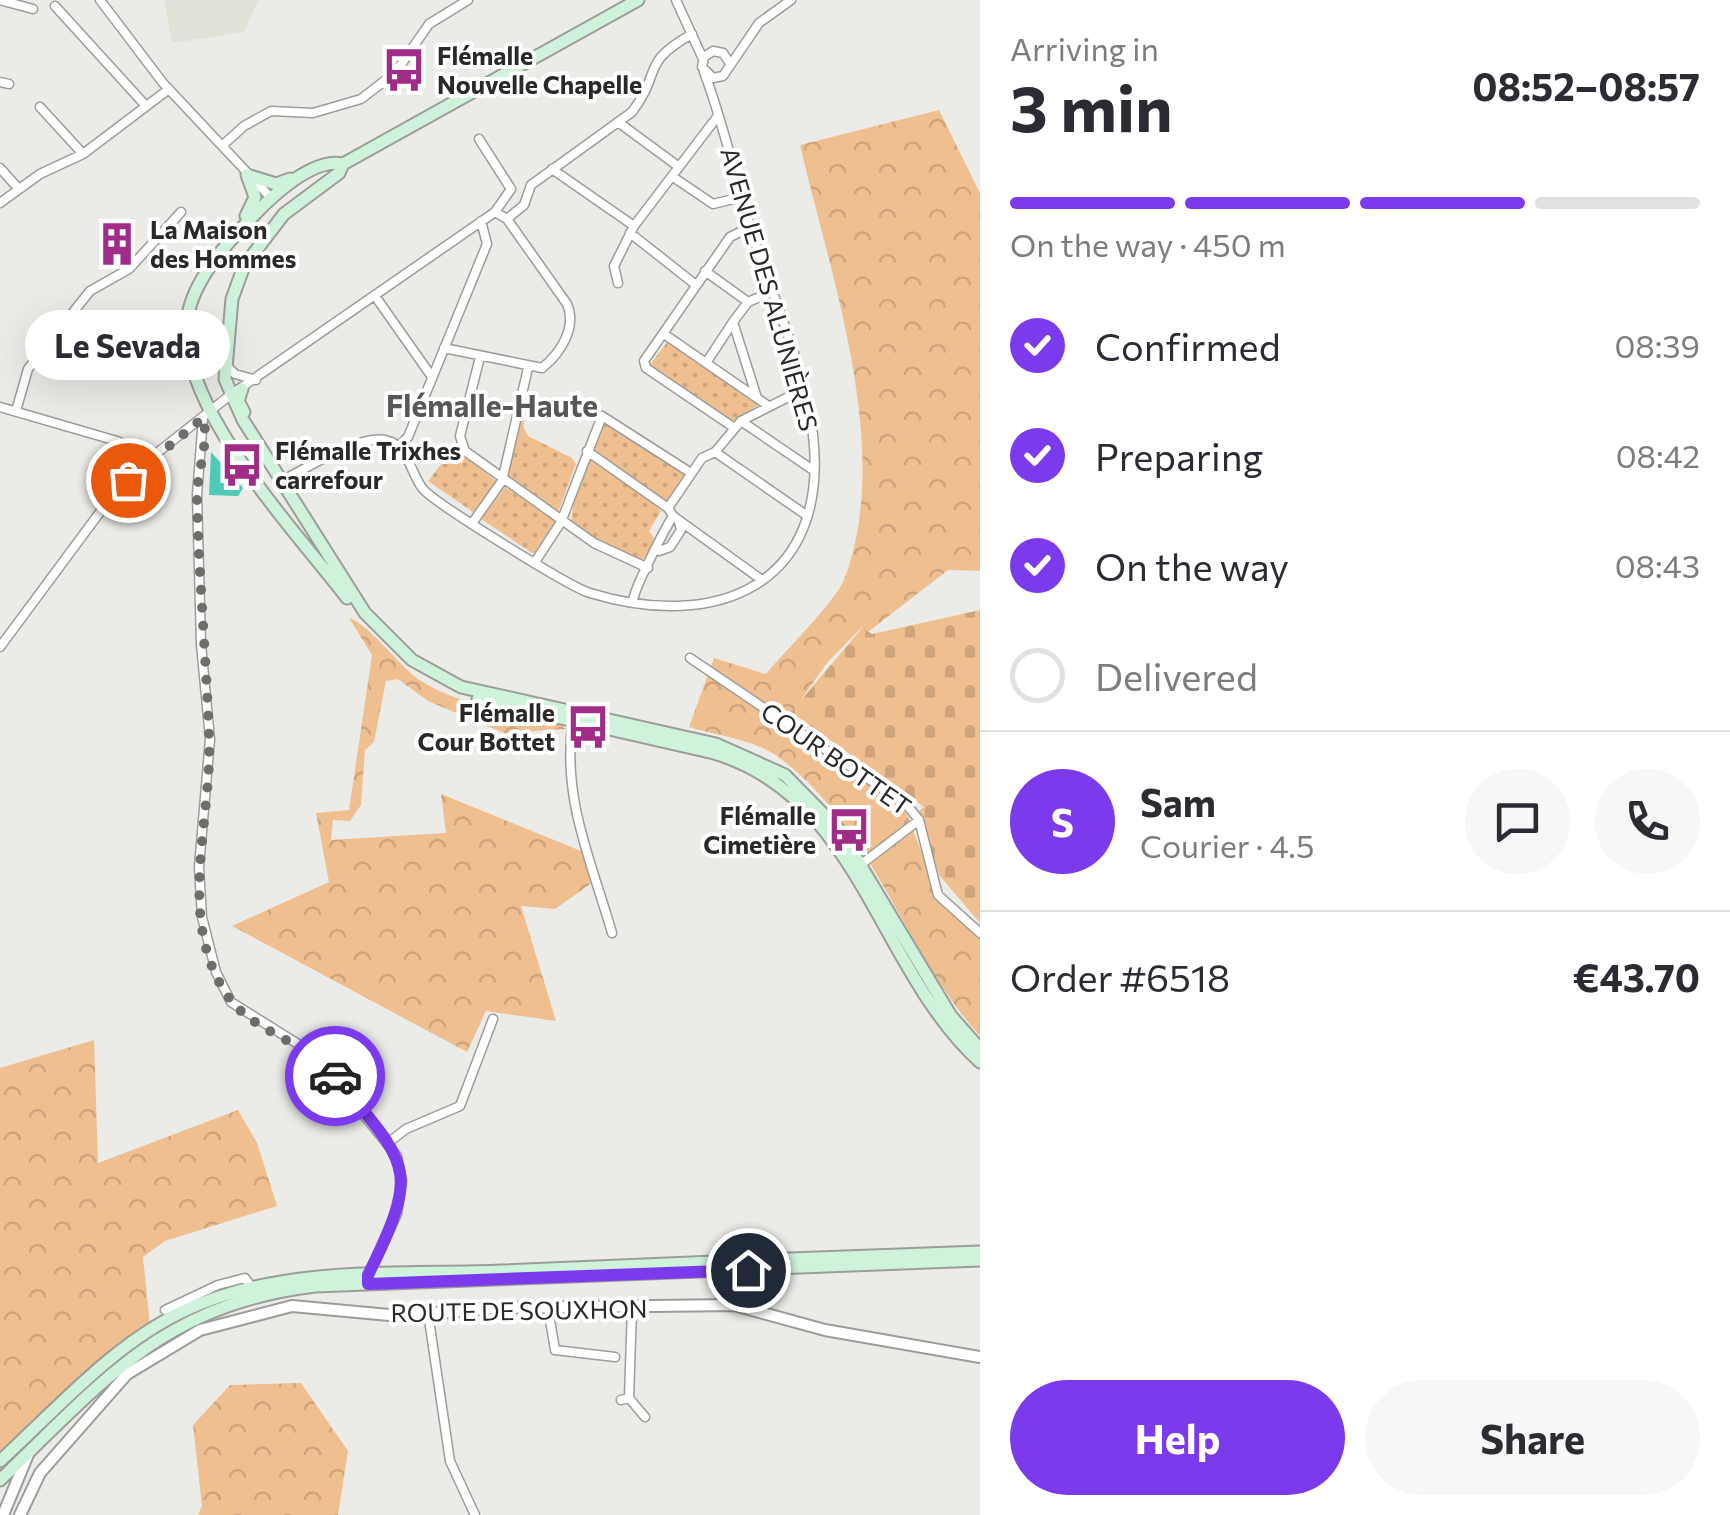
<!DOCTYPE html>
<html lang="en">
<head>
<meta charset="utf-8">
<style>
  body { margin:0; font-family:Commissioner,sans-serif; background:#f7f7f7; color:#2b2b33; height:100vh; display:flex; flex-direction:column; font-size:38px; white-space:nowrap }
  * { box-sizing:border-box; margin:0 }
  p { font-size:32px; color:#7c7c81 }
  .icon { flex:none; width:55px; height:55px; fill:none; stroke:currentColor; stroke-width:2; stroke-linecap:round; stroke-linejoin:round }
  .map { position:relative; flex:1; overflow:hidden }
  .panel { display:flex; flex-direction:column; background:#fff; width:750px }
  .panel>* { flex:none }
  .pin { position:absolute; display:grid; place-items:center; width:85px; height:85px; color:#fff; margin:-42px; border:5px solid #fff; border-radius:50%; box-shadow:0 2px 10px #0007 }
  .courier { position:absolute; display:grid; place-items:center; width:100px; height:100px; margin:-50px; border:8px solid #7c3aed; border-radius:50%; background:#fff; color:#222; box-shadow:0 2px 12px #0007 }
  .bubble { position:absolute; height:70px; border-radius:35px; background:#fff; box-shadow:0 10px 40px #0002; font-size:32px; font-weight:700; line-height:70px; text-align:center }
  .summary em { font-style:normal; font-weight:700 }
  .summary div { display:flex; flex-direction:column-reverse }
  .summary { display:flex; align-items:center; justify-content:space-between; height:170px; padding:0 30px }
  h1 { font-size:65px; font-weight:700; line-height:75px }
  .bar { display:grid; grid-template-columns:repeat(4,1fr); gap:15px 10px; align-content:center; height:120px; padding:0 30px }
  .bar i { height:12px; border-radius:8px; background:#e1e1e2 }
  .bar .on { background:#7c3aed }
  .bar p { grid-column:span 4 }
  .line { display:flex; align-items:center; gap:25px; padding:0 30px; border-top:2px solid #e1e1e2 }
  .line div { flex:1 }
  .round { display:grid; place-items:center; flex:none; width:105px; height:105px; border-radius:52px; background:#f7f7f7 }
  ol { padding:0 30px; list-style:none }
  li { display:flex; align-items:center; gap:30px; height:110px }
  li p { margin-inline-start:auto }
  li .icon { padding:10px; border-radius:50%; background:#7c3aed; color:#fff; stroke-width:4 }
  li:last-child { color:#7c7c81 }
  li i { width:55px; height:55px; border:5px solid #e1e1e2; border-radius:50% }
  .action { display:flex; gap:20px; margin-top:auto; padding:20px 30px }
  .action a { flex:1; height:115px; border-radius:60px; background:#7c3aed; color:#fff; font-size:40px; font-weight:700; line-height:115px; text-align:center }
  .action a+a { background:#f7f7f7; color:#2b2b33 }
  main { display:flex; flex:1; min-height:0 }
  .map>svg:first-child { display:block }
  .built { fill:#dee2d7 }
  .grass { fill:url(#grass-dots) }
  .forest { fill:url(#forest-crowns) }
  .cemetery { fill:url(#cemetery-stones) }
  .water { fill:#4dcbb7 }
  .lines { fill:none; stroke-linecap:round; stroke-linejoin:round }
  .minor-casing { stroke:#9c9d99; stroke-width:11 }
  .tertiary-casing { stroke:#9c9d99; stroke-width:14 }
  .secondary-casing { stroke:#9c9d99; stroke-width:15 }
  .minor { stroke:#fff; stroke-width:8 }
  .tertiary { stroke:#fff; stroke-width:10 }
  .secondary { stroke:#cef3da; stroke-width:11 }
  .done { stroke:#6d6d6b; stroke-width:10; stroke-dasharray:0 18 }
  .route { stroke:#7c3aed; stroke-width:12 }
  .labels { text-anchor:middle; stroke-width:8; stroke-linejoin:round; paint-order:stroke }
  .poi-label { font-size:25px; font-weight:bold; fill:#292928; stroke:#fff; text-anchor:start }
  .street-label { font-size:25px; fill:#292928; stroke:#fff }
  .quarter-label { font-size:30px; font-weight:bold; fill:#575855; stroke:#fff }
</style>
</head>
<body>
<main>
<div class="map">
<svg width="980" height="1515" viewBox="0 0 980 1515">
  <defs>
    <pattern id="grass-dots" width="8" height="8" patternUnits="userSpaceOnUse" patternTransform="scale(2.5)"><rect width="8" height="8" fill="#f0bf90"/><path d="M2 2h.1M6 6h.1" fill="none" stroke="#cea47c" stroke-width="1.8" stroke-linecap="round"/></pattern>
    <pattern id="forest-crowns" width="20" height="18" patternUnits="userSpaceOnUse" patternTransform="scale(2.5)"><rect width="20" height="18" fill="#f0bf90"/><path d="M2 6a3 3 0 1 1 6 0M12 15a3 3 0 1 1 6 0" fill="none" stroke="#cea47c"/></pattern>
    <pattern id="cemetery-stones" width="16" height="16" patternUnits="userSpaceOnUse" patternTransform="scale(2.5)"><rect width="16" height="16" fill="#f0bf90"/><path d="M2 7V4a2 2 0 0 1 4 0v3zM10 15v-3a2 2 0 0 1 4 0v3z" fill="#cea47c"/></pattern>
  </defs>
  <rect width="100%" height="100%" fill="#ebece8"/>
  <path class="built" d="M164 0H258L244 32 172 43Z"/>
  <path class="grass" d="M668 341 757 401V406L735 420H727L648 367Z
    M521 405 528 408 523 426 528 436 572 458 576 464 558 512 505 478Z
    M608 421 686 473 666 504 596 453 595 443 603 422Z
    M458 450 496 481 476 514 428 481 450 453Z
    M590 458 636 486 661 511 649 531 654 538 651 552 641 560 609 548 571 525 574 495Z
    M505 487 555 521 536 552 532 553 481 519Z"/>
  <path class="forest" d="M939 110 980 193V571L948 570 868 632 861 628 827 663 783 725 829 762 889 796 906 812 938 895 980 933V1036C903 950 874 827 777 756 755 740 715 735 689 727L714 658 766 674C784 652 834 603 844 580 894 450 830 275 800 145Z
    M349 618C365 621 400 666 418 679 457 705 506 711 552 720L566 729 504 733 428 701 398 679 386 681 374 742 365 750 361 805 350 821 333 820 331 840 446 833 441 794 586 853 596 880 555 909 521 906 556 1021 486 1011 467 1052 232 926 329 882 316 813 349 810 372 655Z
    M94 1040 98 1163 238 1110 257 1143 277 1206 165 1241 143 1257 150 1325 0 1455V1068Z
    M301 1383 348 1451 338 1515H198L202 1506 193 1425 230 1385Z"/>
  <path class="cemetery" d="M980 610V923L939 875 919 811 924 807 791 712 862 628 872 634Z"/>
  <path class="water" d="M211 452 243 488 238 496 209 495Z"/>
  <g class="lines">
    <g class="minor-casing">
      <path id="minor" d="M0 0 33 9
        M100 0 163 83 271 198
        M676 0 703 59
        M55 6 146 106
        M729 62 723 53 713 51 704 57 702 67 713 78 723 76 759 23 791 0
        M0 82 9 84
        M40 107 83 154
        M618 122 679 167
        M479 139 511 189
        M223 145 244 126 271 111 313 113 361 99 396 72 429 24 468 0
        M0 168 18 188
        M552 169 634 226
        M673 177 713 204 742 197
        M0 203 40 174 83 154 169 89
        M495 212 507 219 524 205 531 185 632 112C663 71 639 64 692 34
        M630 233 696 285
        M705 271 748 302
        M618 283 614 266 634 226 717 117
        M375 296 432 377
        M664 334 767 405
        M444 348 542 368C561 353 577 327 567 304L507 219
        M480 357 460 436 465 451 594 543 648 568
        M706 363 733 322
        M226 365 235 374 256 380
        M757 398 733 322 748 302 771 292
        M0 407 117 441 152 457
        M16 411 28 369 90 291 129 269 181 212
        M203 418 197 495 201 644 210 739 199 867 202 917 216 972 231 1002 314 1054 397 1156 402 1181 397 1214 368 1277
        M741 421 813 470
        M733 427 646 368 644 361 730 237 750 227
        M399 446 408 437 487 244 481 221
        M587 451 668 508
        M715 452 806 515
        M715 452 741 421 802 390
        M285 479C309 467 363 432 389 441 408 447 412 476 423 489 436 504 570 587 590 593 717 632 830 585 813 435 805 366 772 297 752 232 735 179 724 124 704 72
        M668 508 702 458 715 452
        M673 516 762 580
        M473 522 502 481 528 368
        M659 551 670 547 681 530 679 522
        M535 562 561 522 602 416 691 473
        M633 601C634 588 665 529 673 516L668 508
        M0 647 103 508 148 460 229 396 495 212 511 189
        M690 658 907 805 919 820 938 895 980 933
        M573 719C561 797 591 860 612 933
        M859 866 919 820
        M388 1143 406 1129 460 1106 493 1019
        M548 1308 555 1350 615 1357
        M165 1310 218 1285 245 1278 253 1289
        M428 1313 450 1461 475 1515
        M629 1398 645 1417
        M621 1400 629 1398 632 1308"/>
    </g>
    <g class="tertiary-casing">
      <path id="tertiary" d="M3 1515 29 1452
        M20 1515 40 1473 127 1374 200 1330 292 1306 400 1316 495 1308 734 1305 825 1330 980 1357"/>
    </g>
    <g class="secondary-casing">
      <path id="secondary" d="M638 0 343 164 339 173 284 214 244 266 232 299 225 379 243 420 365 613 412 660 461 687 716 744 785 775 840 831 951 1016 980 1049
        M343 164C314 157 273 195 254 215 229 241 198 274 189 310 167 396 296 531 347 598
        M247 175 276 184 290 179
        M246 216 255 197 247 175
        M242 389 238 401 244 412
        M478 699 714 753C861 797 877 968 980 1062
        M0 1461C58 1408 115 1342 188 1309 285 1265 398 1275 502 1271 661 1264 821 1257 980 1252
        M0 1480C105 1380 162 1305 315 1286L980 1260"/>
    </g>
    <use href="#minor" class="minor"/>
    <use href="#tertiary" class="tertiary"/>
    <use href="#secondary" class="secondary"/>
  </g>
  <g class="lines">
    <path class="done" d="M128 480 203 418C210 441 196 475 197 500 199 578 206 656 209 735 213 819 175 918 227 995 252 1033 305 1040 335 1076"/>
    <path class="route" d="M335 1076C408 1166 422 1166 368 1275V1284L748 1270"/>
  </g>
  <defs>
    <g id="bus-bare" transform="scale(3.45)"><path d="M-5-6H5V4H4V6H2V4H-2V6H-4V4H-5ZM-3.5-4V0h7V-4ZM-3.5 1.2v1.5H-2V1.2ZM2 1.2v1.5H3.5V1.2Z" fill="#a02c87" stroke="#fff" stroke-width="2.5" paint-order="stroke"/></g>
    <g id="building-bare" transform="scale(3.45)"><path d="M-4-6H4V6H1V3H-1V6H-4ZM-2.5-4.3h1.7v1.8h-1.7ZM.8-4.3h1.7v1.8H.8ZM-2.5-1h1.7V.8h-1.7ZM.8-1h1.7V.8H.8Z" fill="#a02c87" stroke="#fff" stroke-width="2.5" paint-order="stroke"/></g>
  </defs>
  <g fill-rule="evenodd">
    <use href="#bus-bare" x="404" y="70"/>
    <use href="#building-bare" x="117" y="244"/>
    <use href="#bus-bare" x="242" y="465"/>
    <use href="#bus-bare" x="588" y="727"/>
    <use href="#bus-bare" x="849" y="830"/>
  </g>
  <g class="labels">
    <g class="poi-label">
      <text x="437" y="65">Flémalle<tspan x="437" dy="29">Nouvelle Chapelle</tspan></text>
      <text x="150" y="239">La Maison<tspan x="150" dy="29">des Hommes</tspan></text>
      <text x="275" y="460">Flémalle Trixhes<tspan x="275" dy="29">carrefour</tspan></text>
      <text x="555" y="722" text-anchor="end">Flémalle<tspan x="555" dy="29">Cour Bottet</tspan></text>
      <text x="816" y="825" text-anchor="end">Flémalle<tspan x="816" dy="29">Cimetière</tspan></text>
    </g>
    <g class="street-label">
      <text transform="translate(769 289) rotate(74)" y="9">AVENUE DES ALUNIÈRES</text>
      <text transform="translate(836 759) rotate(35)" y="9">COUR BOTTET</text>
      <text transform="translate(519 1311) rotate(-1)" y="9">ROUTE DE SOUXHON</text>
    </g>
    <g class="quarter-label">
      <text x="492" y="417">Flémalle-Haute</text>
    </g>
  </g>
</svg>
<div class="pin" style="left:128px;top:480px;background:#ea580c"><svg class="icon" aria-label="bag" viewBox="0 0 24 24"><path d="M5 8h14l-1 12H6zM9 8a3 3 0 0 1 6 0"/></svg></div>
<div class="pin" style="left:748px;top:1270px;background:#1f2937"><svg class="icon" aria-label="home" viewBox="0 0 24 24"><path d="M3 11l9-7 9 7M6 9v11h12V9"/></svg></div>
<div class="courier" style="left:335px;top:1076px"><svg class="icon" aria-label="car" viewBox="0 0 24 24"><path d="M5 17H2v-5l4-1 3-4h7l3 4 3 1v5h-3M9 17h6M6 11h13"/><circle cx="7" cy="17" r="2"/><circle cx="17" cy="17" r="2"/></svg></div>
<div class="bubble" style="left:25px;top:310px;width:205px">Le Sevada</div>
</div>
<section class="panel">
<div class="summary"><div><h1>3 min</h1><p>Arriving in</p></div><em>08:52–08:57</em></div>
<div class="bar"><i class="on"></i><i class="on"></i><i class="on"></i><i></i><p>On the way · 450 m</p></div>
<ol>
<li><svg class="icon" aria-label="check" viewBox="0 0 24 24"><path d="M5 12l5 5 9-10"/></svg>Confirmed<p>08:39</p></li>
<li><svg class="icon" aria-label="check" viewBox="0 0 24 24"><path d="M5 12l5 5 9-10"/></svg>Preparing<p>08:42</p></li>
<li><svg class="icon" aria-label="check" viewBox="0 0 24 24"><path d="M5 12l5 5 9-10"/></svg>On the way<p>08:43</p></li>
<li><i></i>Delivered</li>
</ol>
<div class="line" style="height:180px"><b class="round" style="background:#7c3aed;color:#fff">S</b><div><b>Sam</b><p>Courier · 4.5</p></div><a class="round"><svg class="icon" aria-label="chat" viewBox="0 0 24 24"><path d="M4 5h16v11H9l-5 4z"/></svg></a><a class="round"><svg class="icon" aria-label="phone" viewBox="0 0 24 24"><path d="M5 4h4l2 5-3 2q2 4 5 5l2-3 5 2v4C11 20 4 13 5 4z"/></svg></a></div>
<div class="line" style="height:130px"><div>Order #6518</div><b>€43.70</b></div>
<div class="action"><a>Help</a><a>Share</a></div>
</section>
</main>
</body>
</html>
